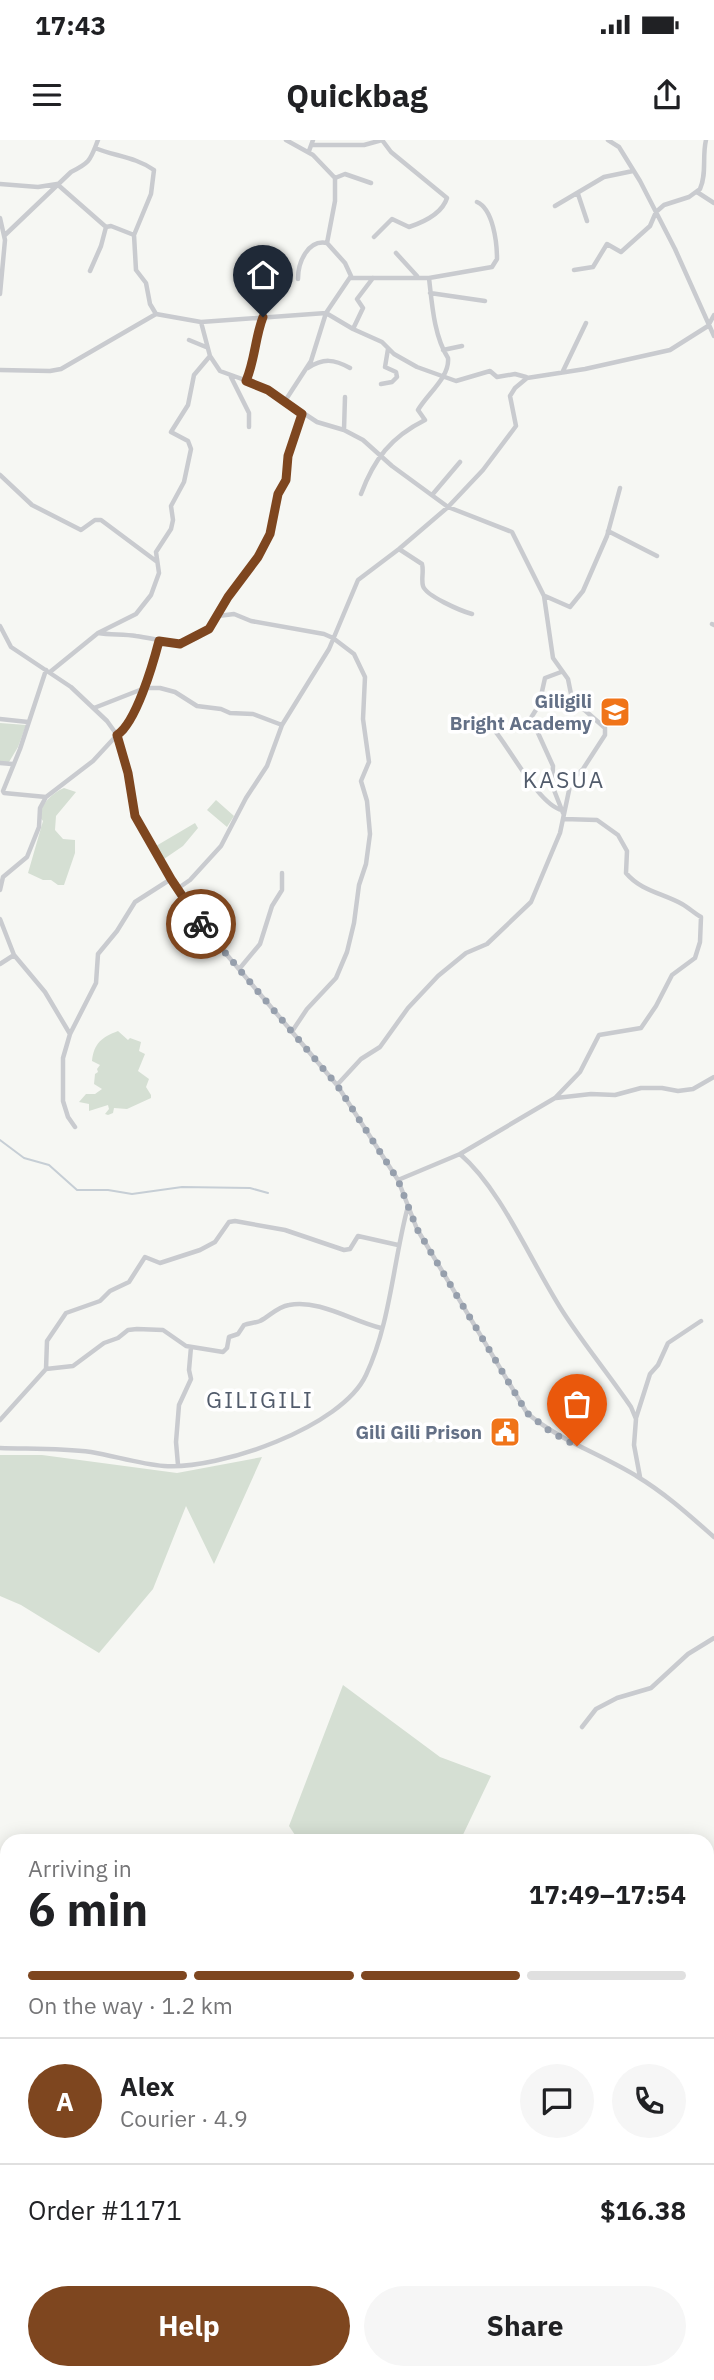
<!DOCTYPE html>
<html lang="en">
<head>
<meta charset="utf-8">
<style>
  body { margin:0; font-family:"IBM Plex Sans",sans-serif; background:#f6f6f6; color:#202124; height:100vh; display:flex; flex-direction:column; font-size:26px; white-space:nowrap }
  * { box-sizing:border-box; margin:0 }
  p { font-size:23px; color:#757577 }
  .icon { flex:none; width:38px; height:38px; fill:none; stroke:currentColor; stroke-width:2; stroke-linecap:round; stroke-linejoin:round }
  .map { position:relative; flex:1; overflow:hidden }
  .panel { position:absolute; left:0px; top:1694px; width:714px; height:546px; display:flex; flex-direction:column; background:#fff; border-radius:21px 21px 0 0; box-shadow:0 4px 18px #0003 }
  .panel>* { flex:none }
  .pin { position:absolute; display:grid; place-items:center; width:60px; height:60px; color:#fff; margin:-72px -30px; border-radius:50% 50% 50% 0; rotate:-45deg; box-shadow:0 0 7px #0007 }
  .pin .icon { rotate:45deg }
  .courier { position:absolute; display:grid; place-items:center; width:70px; height:70px; margin:-35px; border:5px solid #7e461f; border-radius:50%; background:#fff; color:#222; box-shadow:0 2px 9px #0007 }
  .head em { font-style:normal; font-weight:700 }
  .head div { display:flex; flex-direction:column-reverse }
  .head { display:flex; align-items:center; justify-content:space-between; height:119px; padding:0 28px }
  h1 { font-size:46px; font-weight:700; line-height:52px }
  .bar { display:grid; grid-template-columns:repeat(4,1fr); gap:10px 7px; align-content:center; height:84px; padding:0 28px }
  .bar i { height:9px; border-radius:5px; background:#e0e0e0 }
  .bar .current { background:#7e461f }
  .bar p { grid-column:span 4 }
  .line { display:flex; align-items:center; gap:18px; padding:0 28px; border-top:2px solid #e0e0e0 }
  .line div { flex:1 }
  .round { display:grid; place-items:center; flex:none; width:74px; height:74px; border-radius:37px; background:#f6f6f6 }
  .cta { display:flex; gap:14px; margin-top:auto; padding:14px 28px }
  .cta a { flex:1; height:80px; border-radius:42px; background:#7e461f; color:#fff; font-size:28px; font-weight:700; line-height:80px; text-align:center }
  .cta a+a { background:#f6f6f6; color:#202124 }
  .status { display:flex; justify-content:space-between; align-items:center; height:49px; padding:0 35px; background:#fff; direction:ltr }
  .status svg { height:19px; fill:currentColor }
  header { display:flex; justify-content:space-between; align-items:center; height:91px; padding:0 28px; background:#fff; font-size:32px; font-weight:700 }
  .map>svg:first-child { display:block }
  .green { fill:#d5dfd3 }
  .lines { fill:none; stroke-linecap:round; stroke-linejoin:round }
  .stream { stroke:#c6ced5; stroke-width:2 }
  .minor { stroke:#c9cbcf; stroke-width:4.5 }
  .done { stroke:#969fac; stroke-width:7; stroke-dasharray:0 12.6 }
  .route { stroke:#7e461f; stroke-width:9 }
  .labels { text-anchor:middle; stroke-width:7; stroke-linejoin:round; paint-order:stroke }
  .poi-label { font-size:19px; font-weight:bold; fill:#637086; stroke:#fff; text-anchor:end }
  .quarter-label { font-size:23px; letter-spacing:2px; fill:#515b6b; stroke:#fff }
</style>
</head>
<body>
<div class="status"><b>17:43</b><svg viewBox="0 0 49 12"><path d="M0 12V9h3v3zM5 12V6h3v6zM10 12V3h3v9zM15 12V0h3v12zM26 1h20v11H26zM47 4h2v5h-2z"/></svg></div>
<header><svg class="icon" aria-label="menu" viewBox="0 0 24 24"><path d="M4 6h16M4 12h16M4 18h16"/></svg>Quickbag<svg class="icon" aria-label="share" viewBox="0 0 24 24"><path d="M12 15V3M7 8l5-5 5 5M5 13v7h14v-7"/></svg></header>
<div class="map">
<svg width="714" height="2240" viewBox="0 0 714 2240">
  <rect width="100%" height="100%" fill="#f6f7f3"/>
  <path class="green" d="M0 583 26 585 18 607 9 622H0Z
    M64 648 76 652 56 676 55 690 63 699 75 700V713L64 745H58L51 740H43L28 733 43 681 39 676C42 663 52 653 64 648Z
    M216 660 234 676 227 687 207 670Z
    M195 683 198 688 183 706 164 719 156 706Z
    M118 891 128 900 130 898 141 902 139 911 145 914 138 931 149 939 146 947 151 955V958L127 969 114 968 113 973 108 975 105 974 109 969 108 965 89 971V964L79 962 86 954H95L102 949 94 944 95 934 98 932 97 929 100 925 92 921C94 903 102 897 118 891Z
    M0 1315H42L177 1333 262 1317 214 1424 186 1366 153 1449 99 1513 21 1465 0 1456Z
    M343 1545 440 1617 491 1636 460 1701H299L289 1686Z"/>
  <g class="lines">
    <path class="stream" d="M0 1000 24 1018 49 1025 77 1050H108L132 1054 182 1047 250 1048 268 1053"/>
    <path class="minor" d="M608 0 619 7 640 41 675 109 714 196
      M312 5H364L382 0 391 12 447 58C442 74 424 82 409 87L392 79 374 97
      M95 8C114 16 136 17 154 30L151 54 134 95 136 130 146 143 150 164 156 174
      M309 11 313 0
      M335 38 345 34 371 43
      M0 44 38 47 57 44 106 87 111 86 134 95
      M697 52 714 63
      M578 54 587 81
      M555 66 604 37 633 31
      M0 78 5 100 0 154
      M5 95 71 32C91 22 90 20 98 0
      M396 113 417 136
      M574 130 593 127 607 104 621 112 650 86 656 72 664 65 689 57 700 49C707 34 702 16 706 0
      M90 131 101 106 106 87
      M351 138H429L492 127 497 119C497 102 493 69 477 62
      M298 139C298 122 308 99 327 103
      M430 153 485 161
      M201 182 210 216 220 231 264 247 317 282 344 290 363 300 392 326 448 367 512 392 544 456 553 518 568 539 572 559 605 588V595L583 629 571 641 560 693 531 762 487 804 466 813 438 836 408 868 380 907 361 919 337 945
      M353 189 363 168 357 159 373 138
      M189 200 206 207
      M443 210 462 206
      M308 228C323 218 334 219 350 228
      M0 230 50 231 61 229 156 174 201 182 326 173 353 189 382 202 394 214 417 227 456 241 490 231 497 237 515 234 526 237
      M563 231 586 183
      M231 237 249 273V287
      M246 241C255 220 255 198 263 177
      M381 244 392 242 397 237 396 232 385 227 388 209
      M285 261 311 221 326 173 351 136 345 123 327 103 335 61V38L313 15 286 0
      M344 290 345 257
      M0 335 32 365 81 390 95 380H101L156 421
      M361 354C374 319 391 297 425 280L418 270C428 253 450 237 448 218 434 196 432 164 429 138
      M432 355 460 322
      M608 391 657 416
      M399 409 422 424C424 431 421 439 423 446 426 456 461 471 472 474
      M545 456 570 467 583 451 607 396 620 348
      M219 475 227 457 246 435 266 403 278 354 286 340 290 310 302 274
      M712 484 714 485
      M0 486 11 507 71 547 107 581 117 595 128 633 135 676 171 739 205 789 337 945 398 1040 417 1089 527 1273C560 1301 601 1314 638 1337 666 1354 690 1376 714 1397
      M98 493C111 495 124 494 136 496 172 501 194 514 218 476L234 474 251 481 324 494 333 498 354 514 365 537 363 579 369 622 361 641 367 661 370 694 366 724 359 745 354 783 347 812 336 838 307 869 293 890
      M46 530 20 609 3 651 4 653 46 657
      M50 532 98 493 136 474 151 455 159 433 156 412 171 389 173 380 171 366 184 342 191 309 188 301 171 292 188 265 194 235 210 216
      M561 532 545 538 539 565 529 581 538 593 553 626 552 645 563 673
      M94 568 145 548H160L175 552 197 566 221 569 230 573 253 574 282 585
      M0 579 28 582
      M495 591C510 609 540 666 562 670
      M0 623 12 624
      M177 749 190 740 221 706 246 658 267 626 282 585 329 509 358 440 399 409 448 367 483 330 516 286 510 256 515 248 527 238 585 229 670 210 708 186 714 175
      M0 750 3 737 27 717 39 687 40 668 46 657 93 621 117 595 125 591 145 548 159 501
      M0 779 14 815 45 852 70 894
      M0 824 14 815
      M240 828 260 804 272 766 282 750V733
      M556 958 591 954 615 955 641 948H662L678 951 693 949 714 937
      M75 987 68 977 63 961V918L70 894 96 843 98 814 117 791 135 762 171 739
      M460 1014 555 958 580 932 599 895 641 888 656 866 672 835 695 818 700 802 701 777C694 773 689 768 682 764 662 753 641 751 626 733L627 711 618 695 597 680 564 679
      M398 1040 460 1014C503 1051 533 1127 565 1175 586 1207 610 1236 631 1267L636 1279 634 1305 640 1337
      M46 1229 73 1226 104 1203 118 1198 128 1190 137 1189 163 1190 186 1206 223 1212 227 1208 229 1197 238 1194 244 1185C249 1183 255 1183 260 1181 270 1176 277 1167 289 1165 319 1159 352 1181 381 1188
      M636 1278 650 1234 658 1225 668 1203 701 1181
      M0 1280 46 1229 47 1201 66 1173 100 1161 110 1151 129 1142 145 1117 160 1123 200 1110 215 1102 229 1082 235 1081 285 1090 344 1110 350 1109 358 1096 398 1105
      M0 1308C30 1309 61 1308 91 1312 115 1316 139 1324 164 1326 219 1330 342 1287 366 1235 390 1184 393 1124 407 1070
      M178 1325 176 1302 179 1265 191 1239 189 1230 191 1207
      M582 1587 596 1569 617 1558 651 1548 688 1514 714 1498
      M707 1749 714 1744
      M0 2115 7 2105
      M0 2156 7 2173
      M31 2233 34 2240
      M174 2240 180 2233"/>
  </g>
  <g class="lines">
    <path class="done" d="M201 784 337 945 398 1040 417 1089 527 1273 551 1292 577 1306"/>
    <path class="route" d="M201 784 171 739 135 676 128 633 117 595C136 583 153 524 159 501L180 504 209 489 228 457 258 417 270 394 278 354 286 340 288 316 302 274 268 250 246 241C255 220 255 198 263 177"/>
  </g>
  <defs>
    <g id="school-square" transform="scale(1.575)"><rect x="-9" y="-9" width="18" height="18" rx="4" fill="#f07419" stroke="#fff"/><path d="M0-5L7-2L0 1L-7-2ZM-4 1L0 2.5L4 1V4Q0 6-4 4Z" fill="#fff"/></g>
    <g id="civic-square" transform="scale(1.575)"><rect x="-9" y="-9" width="18" height="18" rx="4" fill="#f07419" stroke="#fff"/><path d="M-.6-6.5H3V-4.5H.6V-3L4-1V1h2V6H-6V1h2V-1L-.6-3ZM-1.2 2.5V6h2.4V2.5Z" fill="#fff"/></g>
  </defs>
  <g fill-rule="evenodd">
    <use href="#school-square" x="615" y="572"/>
    <use href="#civic-square" x="505" y="1292"/>
  </g>
  <g class="labels">
    <g class="poi-label">
      <text x="592" y="568">Giligili<tspan x="592" dy="22">Bright Academy</tspan></text>
      <text x="482" y="1299">Gili Gili Prison</text>
    </g>
    <g class="quarter-label">
      <text x="564" y="648">KASUA</text>
      <text x="260" y="1268">GILIGILI</text>
    </g>
  </g>
</svg>
<div class="pin" style="left:577px;top:1306px;background:#ea580c"><svg class="icon" aria-label="bag" viewBox="0 0 24 24"><path d="M5 8h14l-1 12H6zM9 8a3 3 0 0 1 6 0"/></svg></div>
<div class="pin" style="left:263px;top:177px;background:#1f2937"><svg class="icon" aria-label="home" viewBox="0 0 24 24"><path d="M3 11l9-7 9 7M6 9v11h12V9"/></svg></div>
<div class="courier" style="left:201px;top:784px"><svg class="icon" aria-label="bike" viewBox="0 0 24 24"><circle cx="6" cy="16" r="4"/><circle cx="18" cy="16" r="4"/><path d="M6 16l4-8h5l3 8M10 8l3 8H6M13 5h3"/></svg></div>
<section class="panel">
<div class="head"><div><h1>6 min</h1><p>Arriving in</p></div><em>17:49–17:54</em></div>
<div class="bar"><i class="current"></i><i class="current"></i><i class="current"></i><i></i><p>On the way · 1.2 km</p></div>
<div class="line" style="height:126px"><b class="round" style="background:#7e461f;color:#fff">A</b><div><b>Alex</b><p>Courier · 4.9</p></div><a class="round"><svg class="icon" aria-label="chat" viewBox="0 0 24 24"><path d="M4 5h16v11H9l-5 4z"/></svg></a><a class="round"><svg class="icon" aria-label="phone" viewBox="0 0 24 24"><path d="M5 4h4l2 5-3 2q2 4 5 5l2-3 5 2v4C11 20 4 13 5 4z"/></svg></a></div>
<div class="line" style="height:91px"><div>Order #1171</div><b>$16.38</b></div>
<div class="cta"><a>Help</a><a>Share</a></div>
</section>
</div>
</body>
</html>
